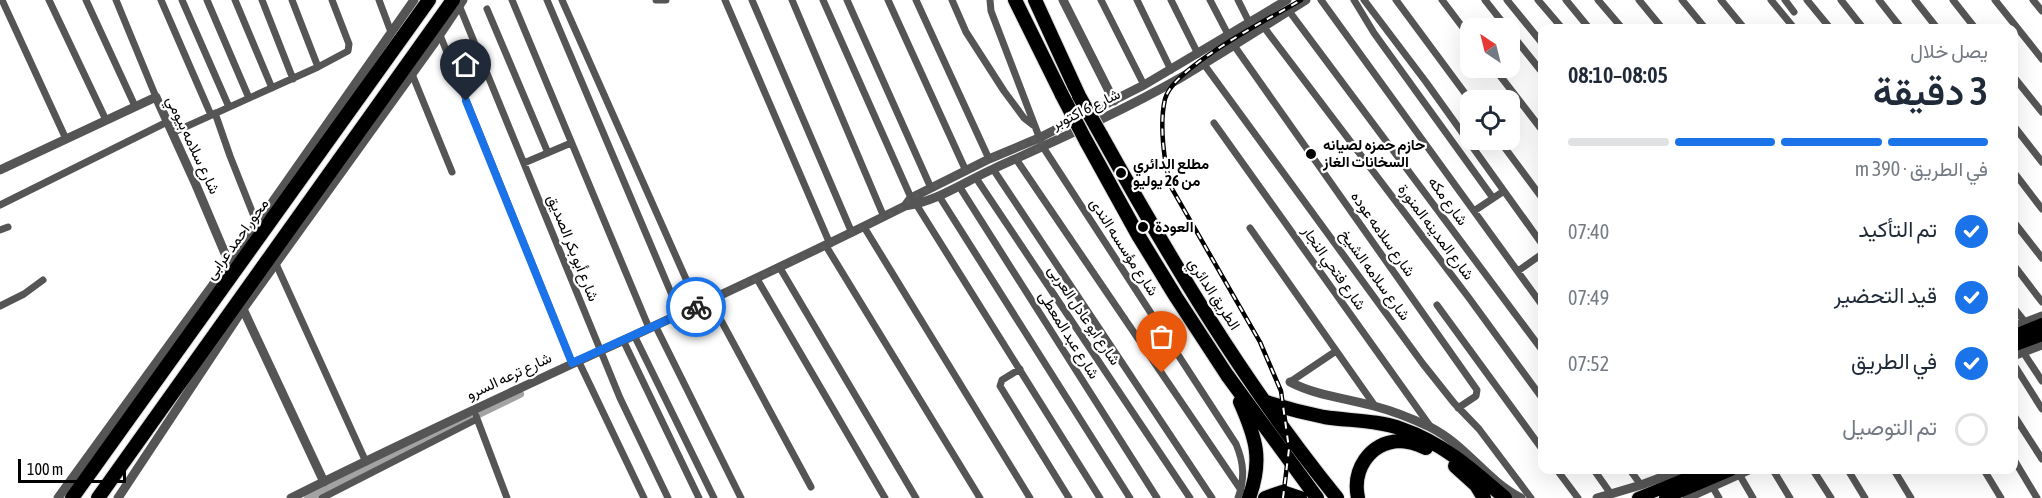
<!DOCTYPE html>
<html lang="ar">
<head>
<meta charset="utf-8">
<style>
  body { margin:0; font-family:"Asap Condensed",Vazirmatn,sans-serif; background:#f6f6f7; color:#1f2937; direction:rtl; height:100vh; display:flex; flex-direction:column; font-size:22px; white-space:nowrap }
  * { box-sizing:border-box; margin:0 }
  p { font-size:20px; color:#747a83 }
  .icon { flex:none; width:33px; height:33px; fill:none; stroke:currentColor; stroke-width:2; stroke-linecap:round; stroke-linejoin:round }
  .map { position:relative; flex:1; overflow:hidden; direction:ltr }
  .side { position:absolute; left:1538px; top:24px; width:480px; height:450px; display:flex; flex-direction:column; background:#fff; border-radius:12px; box-shadow:0 6px 24px #0002; direction:rtl }
  .side>* { flex:none }
  .needle { width:39px; rotate:325deg }
  .buttons { position:absolute; left:1460px; top:18px; display:grid; gap:12px }
  .buttons a { display:grid; place-items:center; width:60px; height:60px; border-radius:12px; background:#fff; box-shadow:0 6px 24px #0002; font-size:30px }
  .scale { position:absolute; left:18px; bottom:15px; width:108px; box-sizing:border-box; padding-left:6px; border:3px solid #000; border-top:0; font-size:16px; line-height:21px; white-space:nowrap; color:#000; -webkit-text-stroke:4px #fff; paint-order:stroke }
  .pin { position:absolute; display:grid; place-items:center; width:51px; height:51px; color:#fff; margin:-62px -26px; border-radius:50% 50% 50% 0; rotate:-45deg; box-shadow:0 0 6px #0007 }
  .pin .icon { rotate:45deg }
  .courier { position:absolute; display:grid; place-items:center; width:60px; height:60px; margin:-30px; border:4px solid #1a73e8; border-radius:50%; background:#fff; color:#222; box-shadow:0 2px 8px #0007 }
  .summary em { font-style:normal; font-weight:600 }
  .summary div { display:flex; flex-direction:column-reverse }
  .summary { display:flex; align-items:center; justify-content:space-between; height:102px; padding:0 30px }
  h1 { font-size:39px; font-weight:600; line-height:45px }
  .bar { display:grid; grid-template-columns:repeat(4,1fr); gap:9px 6px; align-content:center; height:72px; padding:0 30px }
  .bar i { height:8px; border-radius:4px; background:#e0e1e3 }
  .bar .on { background:#1a73e8 }
  .bar p { grid-column:span 4 }
  ol { padding:0 30px; list-style:none }
  li { display:flex; align-items:center; gap:18px; height:66px }
  li p { margin-inline-start:auto }
  li .icon { padding:6px; border-radius:50%; background:#1a73e8; color:#fff; stroke-width:4 }
  li:last-child { color:#747a83 }
  li i { width:33px; height:33px; border:3px solid #e0e1e3; border-radius:50% }
  .map>svg:first-child { display:block }
  .lines { fill:none; stroke-linecap:round; stroke-linejoin:round }
  .canal { stroke:#a3a3a3; stroke-width:8 }
  .trunk-casing { stroke:#dbdbdb; stroke-width:14 }
  .motorway-casing { stroke:#dbdbdb; stroke-width:16 }
  .minor { stroke:#555; stroke-width:7 }
  .tertiary { stroke:#555; stroke-width:9 }
  .trunk { stroke:#000; stroke-width:12 }
  .motorway { stroke:#000; stroke-width:14 }
  .rail-casing { stroke:#000; stroke-width:4.5 }
  .rail { stroke:#fff; stroke-width:2; stroke-dasharray:7; stroke-linecap:butt }
  .motorway-bridge-casing { stroke:#dbdbdb; stroke-width:16; stroke-linecap:butt }
  .motorway-bridge { stroke:#000; stroke-width:14 }
  .done { stroke:#595959; stroke-width:6; stroke-dasharray:0 10.8 }
  .route { stroke:#1a73e8; stroke-width:8 }
  .poi-dot { fill:#000; stroke:#fff; stroke-width:2 }
  .labels { text-anchor:middle; stroke-width:4.5; stroke-linejoin:round; paint-order:stroke }
  .street-label { font-size:15px; fill:#000; stroke:#fff }
  .poi-label { font-size:15px; font-weight:bold; fill:#000; stroke:#fff; text-anchor:start }
</style>
</head>
<body>
<div class="map">
<svg width="2042" height="498" viewBox="0 0 2042 498">
  <rect width="100%" height="100%" fill="#fff"/>
  <g class="lines">
    <path class="canal" d="M479 414 520 394
      M308 498 469 419"/>
    <g class="trunk-casing">
      <path id="trunk" d="M2013 336 2042 324
        M2013 346 2042 335
        M1638 498 1707 470
        M1665 498 1731 470"/>
    </g>
    <g class="motorway-casing">
      <path id="motorway" d="M1015 0 1062 95
        M1035 0 1079 96
        M1101 135C1171 261 1246 386 1337 498
        M1086 141 1138 235 1176 297 1227 375 1317 498
        M1240 402C1256 438 1263 460 1249 498
        M1266 402C1285 408 1304 413 1324 417 1350 421 1377 420 1402 429 1443 443 1473 470 1505 498
        M1455 466 1476 485 1484 498
        M72 498 429 0
        M98 498 453 0
        M1265 498 1282 492 1300 498
        M1358 498C1352 470 1369 443 1399 441 1408 441 1417 444 1426 448"/>
    </g>
    <path class="minor" d="M2 0 66 139
      M49 0 106 120
      M86 0 135 106
      M116 0 156 97
      M161 0 211 115
      M182 0 229 107
      M207 0 249 98
      M235 0 272 88
      M262 0 293 79
      M292 0 318 67
      M379 0 391 32
      M512 0 649 328
      M547 0 680 314
      M562 0 698 306
      M656 0H666
      M725 0 830 244
      M752 0 852 233
      M792 0 884 217
      M823 0 912 200
      M847 0 931 188
      M888 0 966 171
      M916 0 989 159
      M952 0 966 32 1004 91 1024 118 1033 125
      M990 0 991 11 1043 147 1236 444C1244 463 1245 479 1238 498
      M1101 0 1144 85
      M1137 0 1171 70
      M1171 0 1198 54
      M1210 0 1233 44 1477 390 1476 396 1458 408
      M1238 0 1249 22
      M1321 0 1542 305
      M1354 0 1374 33 1493 198
      M1364 0 1426 82 1542 244
      M1396 0 1470 100
      M1442 0 1470 37
      M1485 0 1507 28
      M1507 0 1542 43
      M1538 0 1562 28
      M1566 0 1589 28
      M1598 0 1622 28
      M1639 0 1662 28
      M1682 0 1705 28
      M1721 0 1744 28
      M1771 0 1794 28
      M1785 0 1794 12
      M1807 0 1830 28
      M1841 0 1863 28
      M1879 0 1901 28
      M1915 0 1937 28
      M1953 0 1975 28
      M1995 0 2042 59
      M2033 0 2042 11
      M459 5 620 398 668 498
      M487 9 548 153
      M1289 11 1542 350
      M1263 26 1469 298 1542 398
      M1509 31 1542 72
      M440 35 572 363
      M1203 63 1423 364 1454 403 1479 429 1531 498
      M1494 68 1542 130
      M412 74 452 172
      M2013 76 2042 112
      M215 113 230 156 257 224
      M1214 123 1430 426
      M2013 125 2042 162
      M172 133 318 67 348 51 349 44 332 0
      M1499 140 1542 198
      M1016 159 1241 490
      M524 163 571 143
      M993 169 1212 498
      M2013 171 2042 209
      M976 178 1190 498
      M959 186 1157 498
      M939 196 1130 498
      M916 204 1100 498
      M0 205 167 122
      M1474 211 1504 191
      M2013 221 2042 258
      M864 227 1030 498
      M1250 228 1375 406
      M0 230 8 227
      M826 246 980 498
      M276 264 366 462
      M2013 264 2042 302
      M780 268 916 498
      M1518 271 1542 254
      M757 279 885 498
      M710 300 811 487
      M1437 305 1542 449
      M0 306 24 294 43 280
      M2013 307 2025 322
      M655 325 741 498
      M634 335 714 498
      M623 340 699 498
      M2023 352 2042 381
      M578 360 644 498
      M2013 363 2042 409
      M1020 369 1002 380 1000 386 1069 498
      M1290 382 1336 351
      M2013 414 2042 459
      M476 416 507 498
      M2013 458 2037 498
      M1557 470 1578 498
      M1594 470 1611 494
      M1630 470 1641 485
      M1773 470 1790 498
      M1813 470 1831 498
      M1848 470 1865 498
      M1894 470 1911 498
      M1984 470 2001 498
      M1739 474 1753 498
      M1712 486 1719 498
      M322 498 477 419"/>
    <path class="tertiary" d="M1063 0 1114 101
      M0 170 156 97 196 185 229 263
      M905 206 911 198 989 159 1039 138 1144 85 1287 0
      M243 309 324 482
      M2013 327 2042 316
      M2013 356 2042 345
      M1290 382C1317 396 1346 398 1374 406 1393 411 1413 419 1430 427 1466 445 1486 480 1521 498
      M58 498 257 224 414 0
      M118 498 243 309 435 42 463 0
      M291 498C494 396 702 308 905 206 936 202 964 182 993 169 1057 140 1121 112 1182 77 1224 52 1265 26 1306 0
      M1597 498 1641 485 1681 470
      M1687 498 1749 470"/>
    <use href="#trunk" class="trunk"/>
    <use href="#motorway" class="motorway"/>
    <g class="rail-casing">
      <path id="rail" d="M1283 498 1289 449 1281 391 1260 342 1171 187C1164 162 1159 125 1165 99 1173 67 1271 18 1301 0"/>
    </g>
    <use href="#rail" class="rail"/>
    <g class="motorway-bridge-casing">
      <path id="motorway-bridge" d="M1062 95 1086 141
        M1079 96 1101 135"/>
    </g>
    <use href="#motorway-bridge" class="motorway-bridge"/>
  </g>
  <g class="lines">
    <path class="done" d="M696 307 830 244 905 206 911 198 989 159 1039 138 1043 147 1016 159 1162 373"/>
    <path class="route" d="M466 101 572 363 696 307"/>
  </g>
  <g class="poi-dot">
    <circle cx="1311" cy="154" r="6"/>
    <circle cx="1121" cy="173" r="6"/>
    <circle cx="1143" cy="227" r="6"/>
  </g>
  <g class="labels">
    <g class="street-label">
      <text transform="translate(1086 109) rotate(-26)" y="5">شارع 6 اكتوبر</text>
      <text transform="translate(193 145) rotate(65)" y="5">شارع سلامه بيومي</text>
      <text transform="translate(1448 201) rotate(54)" y="5">شارع مكه</text>
      <text transform="translate(1436 232) rotate(53)" y="5">شارع المدينه المنورة</text>
      <text transform="translate(1383 234) rotate(55)" y="5">شارع سلامه عوده</text>
      <text transform="translate(237 239) rotate(-54)" y="5">محور احمد عرابى</text>
      <text transform="translate(1124 247) rotate(57)" y="5">شارع مؤسسه الندى</text>
      <text transform="translate(573 248) rotate(68)" y="5">شارع أبو بكر الصديق</text>
      <text transform="translate(1334 268) rotate(55)" y="5">شارع فتحي النجار</text>
      <text transform="translate(1375 275) rotate(54)" y="5">شارع سلامه الشيخ</text>
      <text transform="translate(1214 294) rotate(57)" y="5">الطريق الدائري</text>
      <text transform="translate(1084 315) rotate(56)" y="5">شارع ابو عادل العربى</text>
      <text transform="translate(1069 335) rotate(58)" y="5">شارع عبد المعطى</text>
      <text transform="translate(509 376) rotate(-25)" y="5">شارع ترعه السرو</text>
    </g>
    <g class="poi-label">
      <text x="1323" y="150">حازم حمزه لصيانه<tspan x="1323" dy="17">السخانات الغاز</tspan></text>
      <text x="1133" y="169">مطلع الدائري<tspan x="1133" dy="17">من 26 يوليو</tspan></text>
      <text x="1155" y="232">العودة</text>
    </g>
  </g>
</svg>
<div class="buttons">
<a><svg class="needle" viewBox="-14 -14 28 28"><path d="M0-13l5 13h-10z" fill="#e53935"/><path d="M0 13l5-13h-10z" fill="#747a83"/></svg></a>
<a><svg class="icon" aria-label="locate" viewBox="0 0 24 24"><circle cx="12" cy="12" r="6"/><path d="M12 2v4M12 18v4M2 12h4M18 12h4"/></svg></a>
</div>
<div class="scale">100 m</div>
<div class="pin" style="left:1162px;top:373px;background:#ea580c"><svg class="icon" aria-label="bag" viewBox="0 0 24 24"><path d="M5 8h14l-1 12H6zM9 8a3 3 0 0 1 6 0"/></svg></div>
<div class="pin" style="left:466px;top:101px;background:#1f2937"><svg class="icon" aria-label="home" viewBox="0 0 24 24"><path d="M3 11l9-7 9 7M6 9v11h12V9"/></svg></div>
<div class="courier" style="left:696px;top:307px"><svg class="icon" aria-label="bike" viewBox="0 0 24 24"><circle cx="6" cy="16" r="4"/><circle cx="18" cy="16" r="4"/><path d="M6 16l4-8h5l3 8M10 8l3 8H6M13 5h3"/></svg></div>
<section class="side">
<div class="summary"><div><h1>3 دقيقة</h1><p>يصل خلال</p></div><em>08:05–08:10</em></div>
<div class="bar"><i class="on"></i><i class="on"></i><i class="on"></i><i></i><p>في الطريق · 390 m</p></div>
<ol>
<li><svg class="icon" aria-label="check" viewBox="0 0 24 24"><path d="M5 12l5 5 9-10"/></svg>تم التأكيد<p>07:40</p></li>
<li><svg class="icon" aria-label="check" viewBox="0 0 24 24"><path d="M5 12l5 5 9-10"/></svg>قيد التحضير<p>07:49</p></li>
<li><svg class="icon" aria-label="check" viewBox="0 0 24 24"><path d="M5 12l5 5 9-10"/></svg>في الطريق<p>07:52</p></li>
<li><i></i>تم التوصيل</li>
</ol>
</section>
</div>
</body>
</html>
